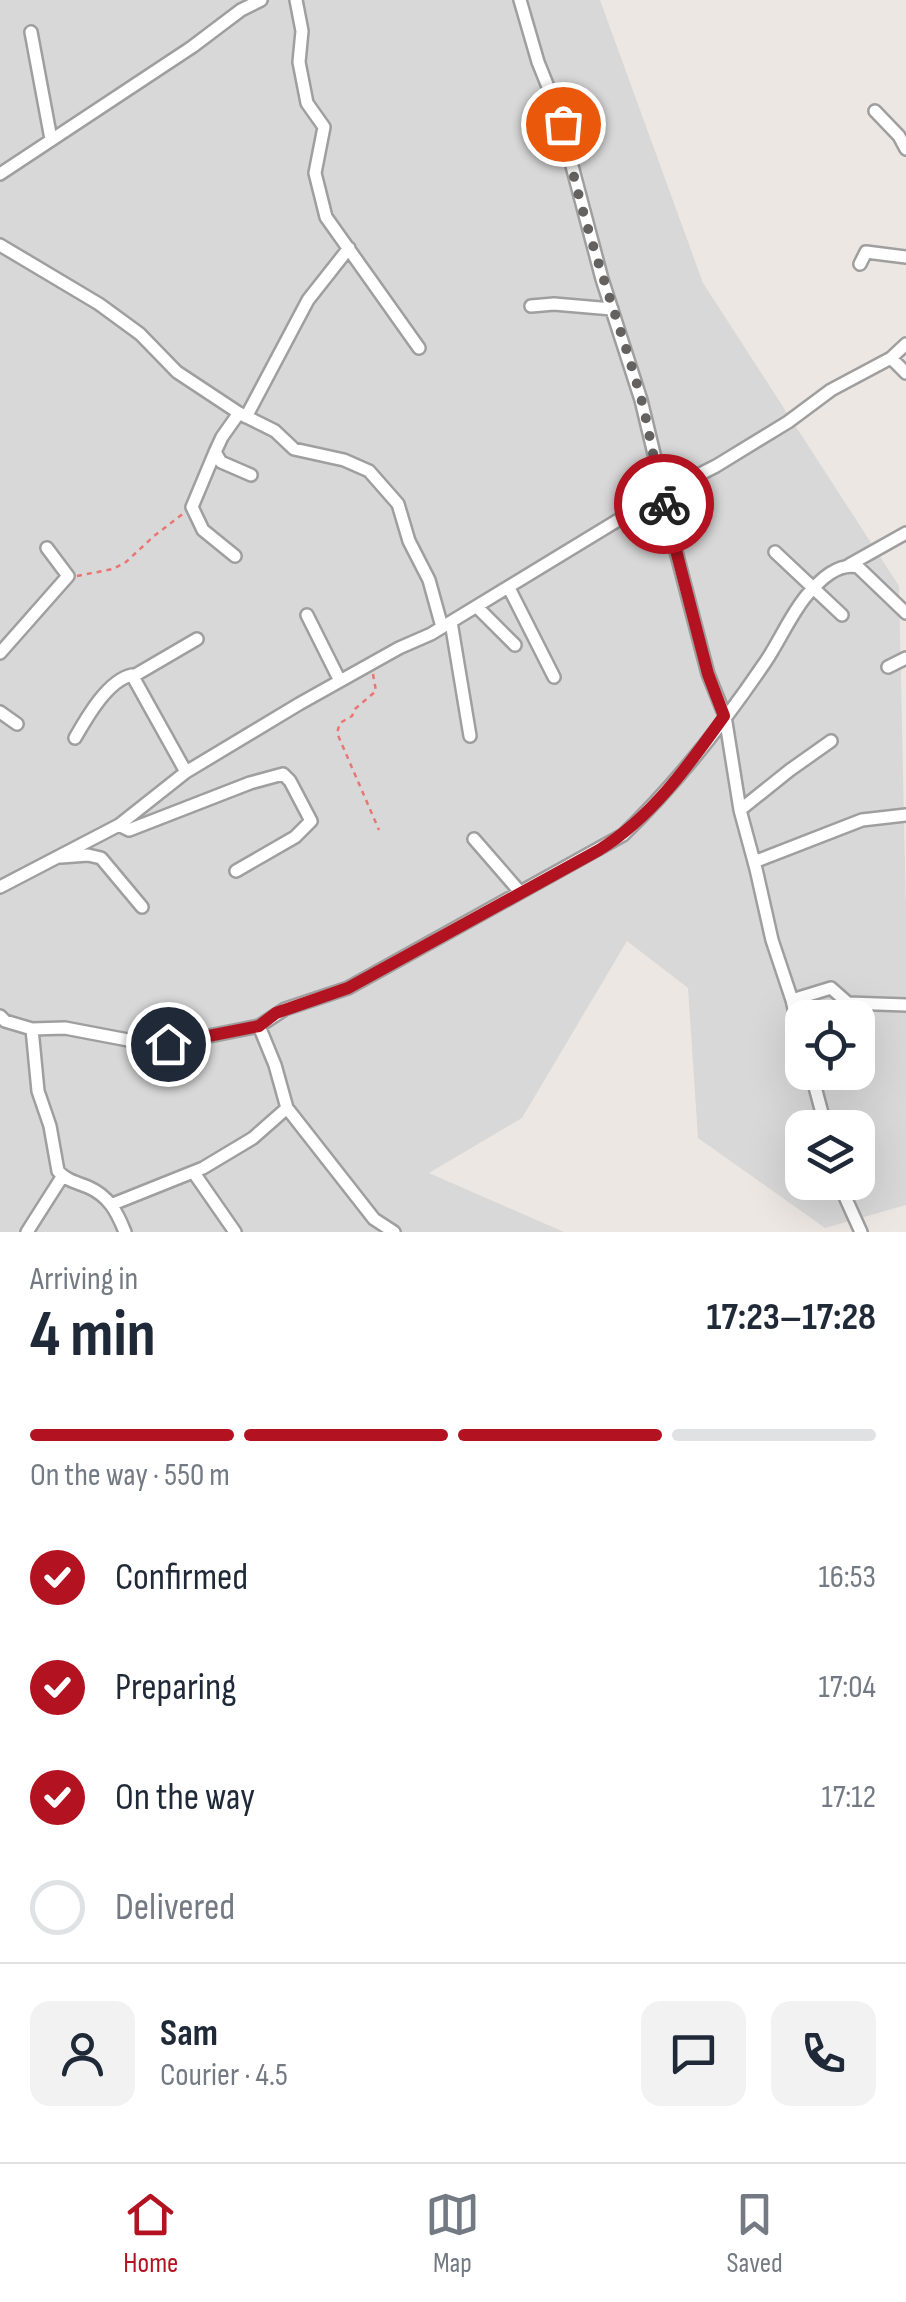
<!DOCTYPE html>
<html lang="en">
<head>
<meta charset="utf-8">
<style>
  body { margin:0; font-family:"Sofia Sans Condensed",sans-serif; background:#f2f2f3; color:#1f2937; height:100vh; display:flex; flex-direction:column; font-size:38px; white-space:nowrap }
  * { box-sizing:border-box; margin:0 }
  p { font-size:32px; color:#747a83 }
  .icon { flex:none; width:55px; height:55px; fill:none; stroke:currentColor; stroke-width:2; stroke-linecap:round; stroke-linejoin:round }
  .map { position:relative; height:1232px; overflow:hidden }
  .details { display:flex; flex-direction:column; background:#fff; flex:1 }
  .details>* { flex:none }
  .buttons { position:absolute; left:785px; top:1000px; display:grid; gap:20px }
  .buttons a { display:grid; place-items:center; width:90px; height:90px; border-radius:20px; background:#fff; box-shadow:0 10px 40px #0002; font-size:50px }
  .pin { position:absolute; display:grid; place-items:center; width:85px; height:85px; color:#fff; margin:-42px; border:5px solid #fff; border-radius:50%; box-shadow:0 2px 10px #0007 }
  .courier { position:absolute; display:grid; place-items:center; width:100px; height:100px; margin:-50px; border:8px solid #b31320; border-radius:50%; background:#fff; color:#222; box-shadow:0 2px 12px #0007 }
  .summary em { font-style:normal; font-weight:700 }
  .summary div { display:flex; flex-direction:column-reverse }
  .summary { display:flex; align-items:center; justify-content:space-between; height:170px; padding:0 30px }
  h1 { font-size:65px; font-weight:700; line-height:75px }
  .bar { display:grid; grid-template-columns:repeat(4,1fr); gap:15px 10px; align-content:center; height:120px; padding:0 30px }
  .bar i { height:12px; border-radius:8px; background:#e0e1e3 }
  .bar .current { background:#b31320 }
  .bar p { grid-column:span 4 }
  .line { display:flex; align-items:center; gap:25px; padding:0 30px; border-top:2px solid #e0e1e3 }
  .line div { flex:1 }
  .round { display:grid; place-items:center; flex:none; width:105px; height:105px; border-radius:20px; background:#f2f2f3 }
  ol { padding:0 30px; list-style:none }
  li { display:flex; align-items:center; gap:30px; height:110px }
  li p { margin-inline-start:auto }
  li .icon { padding:10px; border-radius:50%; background:#b31320; color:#fff; stroke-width:4 }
  li:last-child { color:#747a83 }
  li i { width:55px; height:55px; border:5px solid #e0e1e3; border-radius:50% }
  .menu { display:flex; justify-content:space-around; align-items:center; height:140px; border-top:2px solid #e0e1e3; background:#fff; font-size:28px; color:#747a83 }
  .menu a { display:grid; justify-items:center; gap:5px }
  .menu .current { color:#b31320 }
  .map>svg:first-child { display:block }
  .residential { fill:#d9d8d8; fill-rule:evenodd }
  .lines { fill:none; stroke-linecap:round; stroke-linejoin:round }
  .minor-casing { stroke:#9f9f9f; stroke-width:16 }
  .path { stroke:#eb7573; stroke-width:2.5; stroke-dasharray:5 5; stroke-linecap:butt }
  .minor { stroke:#fff; stroke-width:11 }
  .done { stroke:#646261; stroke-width:10; stroke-dasharray:0 18 }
  .route { stroke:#b31320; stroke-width:12 }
</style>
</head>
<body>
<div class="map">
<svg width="906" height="1232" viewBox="0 0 906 1232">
  <rect width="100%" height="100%" fill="#ece7e2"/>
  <path class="residential" d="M0 0H600L703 283 899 586 906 913V1205L825 1228 698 1138 688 988 627 941 522 1118 429 1173 564 1232H0ZM802 1018H858V1072H802ZM802 1128H858V1182H802Z"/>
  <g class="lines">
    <g class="minor-casing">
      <path id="minor" d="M296 0 302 31 299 62 307 103 324 127 315 173 326 217 419 348
        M520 0 538 62 563 124 567 147 602 279 641 400 655 458 661 494 708 674 725 716 740 810 756 869 772 940 792 1000 802 1043
        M31 32 51 139
        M875 111 899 136 906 149
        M0 174 192 47 241 10 261 0
        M0 245 99 304 140 334 177 372 239 413 275 431 294 449 344 460 369 471 398 504 409 541 429 580 442 627
        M860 264 866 252 906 257
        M531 306 554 304 612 309
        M891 358 906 373
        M239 413 222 437 215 452 221 462 251 475
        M246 417 308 300 349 248
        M215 452 192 507 203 530 235 556
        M775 552 842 615
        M849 565 906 533
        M509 588 554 677
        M477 607 515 645
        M307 615 340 681
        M451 622 470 736
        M0 653 68 576 47 548
        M888 667 906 658
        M132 677 197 639
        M0 712 17 724
        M75 738C87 717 108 680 132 675L186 772
        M740 810 790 770 831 741
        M119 825 129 830 250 783 283 774 290 781 311 821 295 837 236 871
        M474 839 520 892
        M61 857 88 855 101 858 142 907
        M754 862 862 820 906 815
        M0 887 119 825 186 772 299 704 399 648 431 634 661 494 716 466 788 422 831 390 891 358 906 344
        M792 1000 831 988 848 1003 906 1005
        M0 1016 5 1021 32 1029 65 1028 149 1044H169L259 1026 285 1009 348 988 623 835C676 784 724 723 766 661 780 640 791 614 807 595 820 580 838 562 858 567L906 613
        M259 1026 275 1065 287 1108 374 1219 394 1232
        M32 1029 38 1091 50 1126 58 1171C67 1181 76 1182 88 1187 109 1196 117 1212 125 1232
        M811 1072 826 1128
        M194 1173 235 1232
        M844 1182 846 1199 861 1232
        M113 1204 203 1168 253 1138 287 1108
        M27 1232 62 1177"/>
    </g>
    <path class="path" d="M77 576 113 569 126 562 154 536 184 513
      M373 674 376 691 355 709 352 716 340 723 337 733 379 830"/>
    <use href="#minor" class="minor"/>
  </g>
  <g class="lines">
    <path class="done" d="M563 124C579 218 615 307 641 398 650 433 655 469 664 504"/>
    <path class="route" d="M168 1044 259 1026 276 1013 348 988 599 850C651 818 689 765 724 716L708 674 664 504"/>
  </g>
</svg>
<div class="buttons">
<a><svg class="icon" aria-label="locate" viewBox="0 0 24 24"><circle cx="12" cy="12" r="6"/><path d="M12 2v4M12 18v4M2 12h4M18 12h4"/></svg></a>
<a><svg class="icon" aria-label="layers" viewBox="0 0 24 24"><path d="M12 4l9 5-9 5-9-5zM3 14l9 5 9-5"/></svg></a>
</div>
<div class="pin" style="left:563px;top:124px;background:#ea580c"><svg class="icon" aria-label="bag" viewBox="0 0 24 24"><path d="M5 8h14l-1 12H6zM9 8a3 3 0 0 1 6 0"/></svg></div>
<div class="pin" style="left:168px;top:1044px;background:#1f2937"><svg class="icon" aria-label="home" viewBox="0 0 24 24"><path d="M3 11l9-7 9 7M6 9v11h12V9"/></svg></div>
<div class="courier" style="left:664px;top:504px"><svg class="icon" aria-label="bike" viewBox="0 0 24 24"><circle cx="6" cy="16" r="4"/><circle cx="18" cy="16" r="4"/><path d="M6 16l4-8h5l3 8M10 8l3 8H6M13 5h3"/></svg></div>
</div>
<section class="details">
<div class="summary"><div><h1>4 min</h1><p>Arriving in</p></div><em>17:23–17:28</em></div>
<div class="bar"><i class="current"></i><i class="current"></i><i class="current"></i><i></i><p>On the way · 550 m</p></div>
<ol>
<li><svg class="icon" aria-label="check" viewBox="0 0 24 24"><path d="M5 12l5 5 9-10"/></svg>Confirmed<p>16:53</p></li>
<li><svg class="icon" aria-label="check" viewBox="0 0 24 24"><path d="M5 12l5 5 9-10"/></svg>Preparing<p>17:04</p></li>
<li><svg class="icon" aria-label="check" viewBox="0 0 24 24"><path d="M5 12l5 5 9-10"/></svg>On the way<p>17:12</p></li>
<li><i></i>Delivered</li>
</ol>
<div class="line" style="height:180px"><a class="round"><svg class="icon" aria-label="person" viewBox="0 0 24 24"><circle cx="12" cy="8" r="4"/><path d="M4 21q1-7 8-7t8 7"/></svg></a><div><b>Sam</b><p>Courier · 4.5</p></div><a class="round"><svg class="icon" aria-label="chat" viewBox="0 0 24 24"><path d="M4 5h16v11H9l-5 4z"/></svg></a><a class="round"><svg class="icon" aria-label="phone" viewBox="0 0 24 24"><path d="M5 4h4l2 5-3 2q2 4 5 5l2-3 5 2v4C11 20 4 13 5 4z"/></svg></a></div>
</section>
<nav class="menu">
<a class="current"><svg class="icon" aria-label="home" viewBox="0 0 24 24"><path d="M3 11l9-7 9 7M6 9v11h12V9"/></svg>Home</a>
<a><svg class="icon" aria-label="map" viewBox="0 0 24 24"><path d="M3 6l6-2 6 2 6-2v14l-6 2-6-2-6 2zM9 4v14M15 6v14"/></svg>Map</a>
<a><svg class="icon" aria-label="saved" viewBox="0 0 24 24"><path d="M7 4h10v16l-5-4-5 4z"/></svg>Saved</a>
</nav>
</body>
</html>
